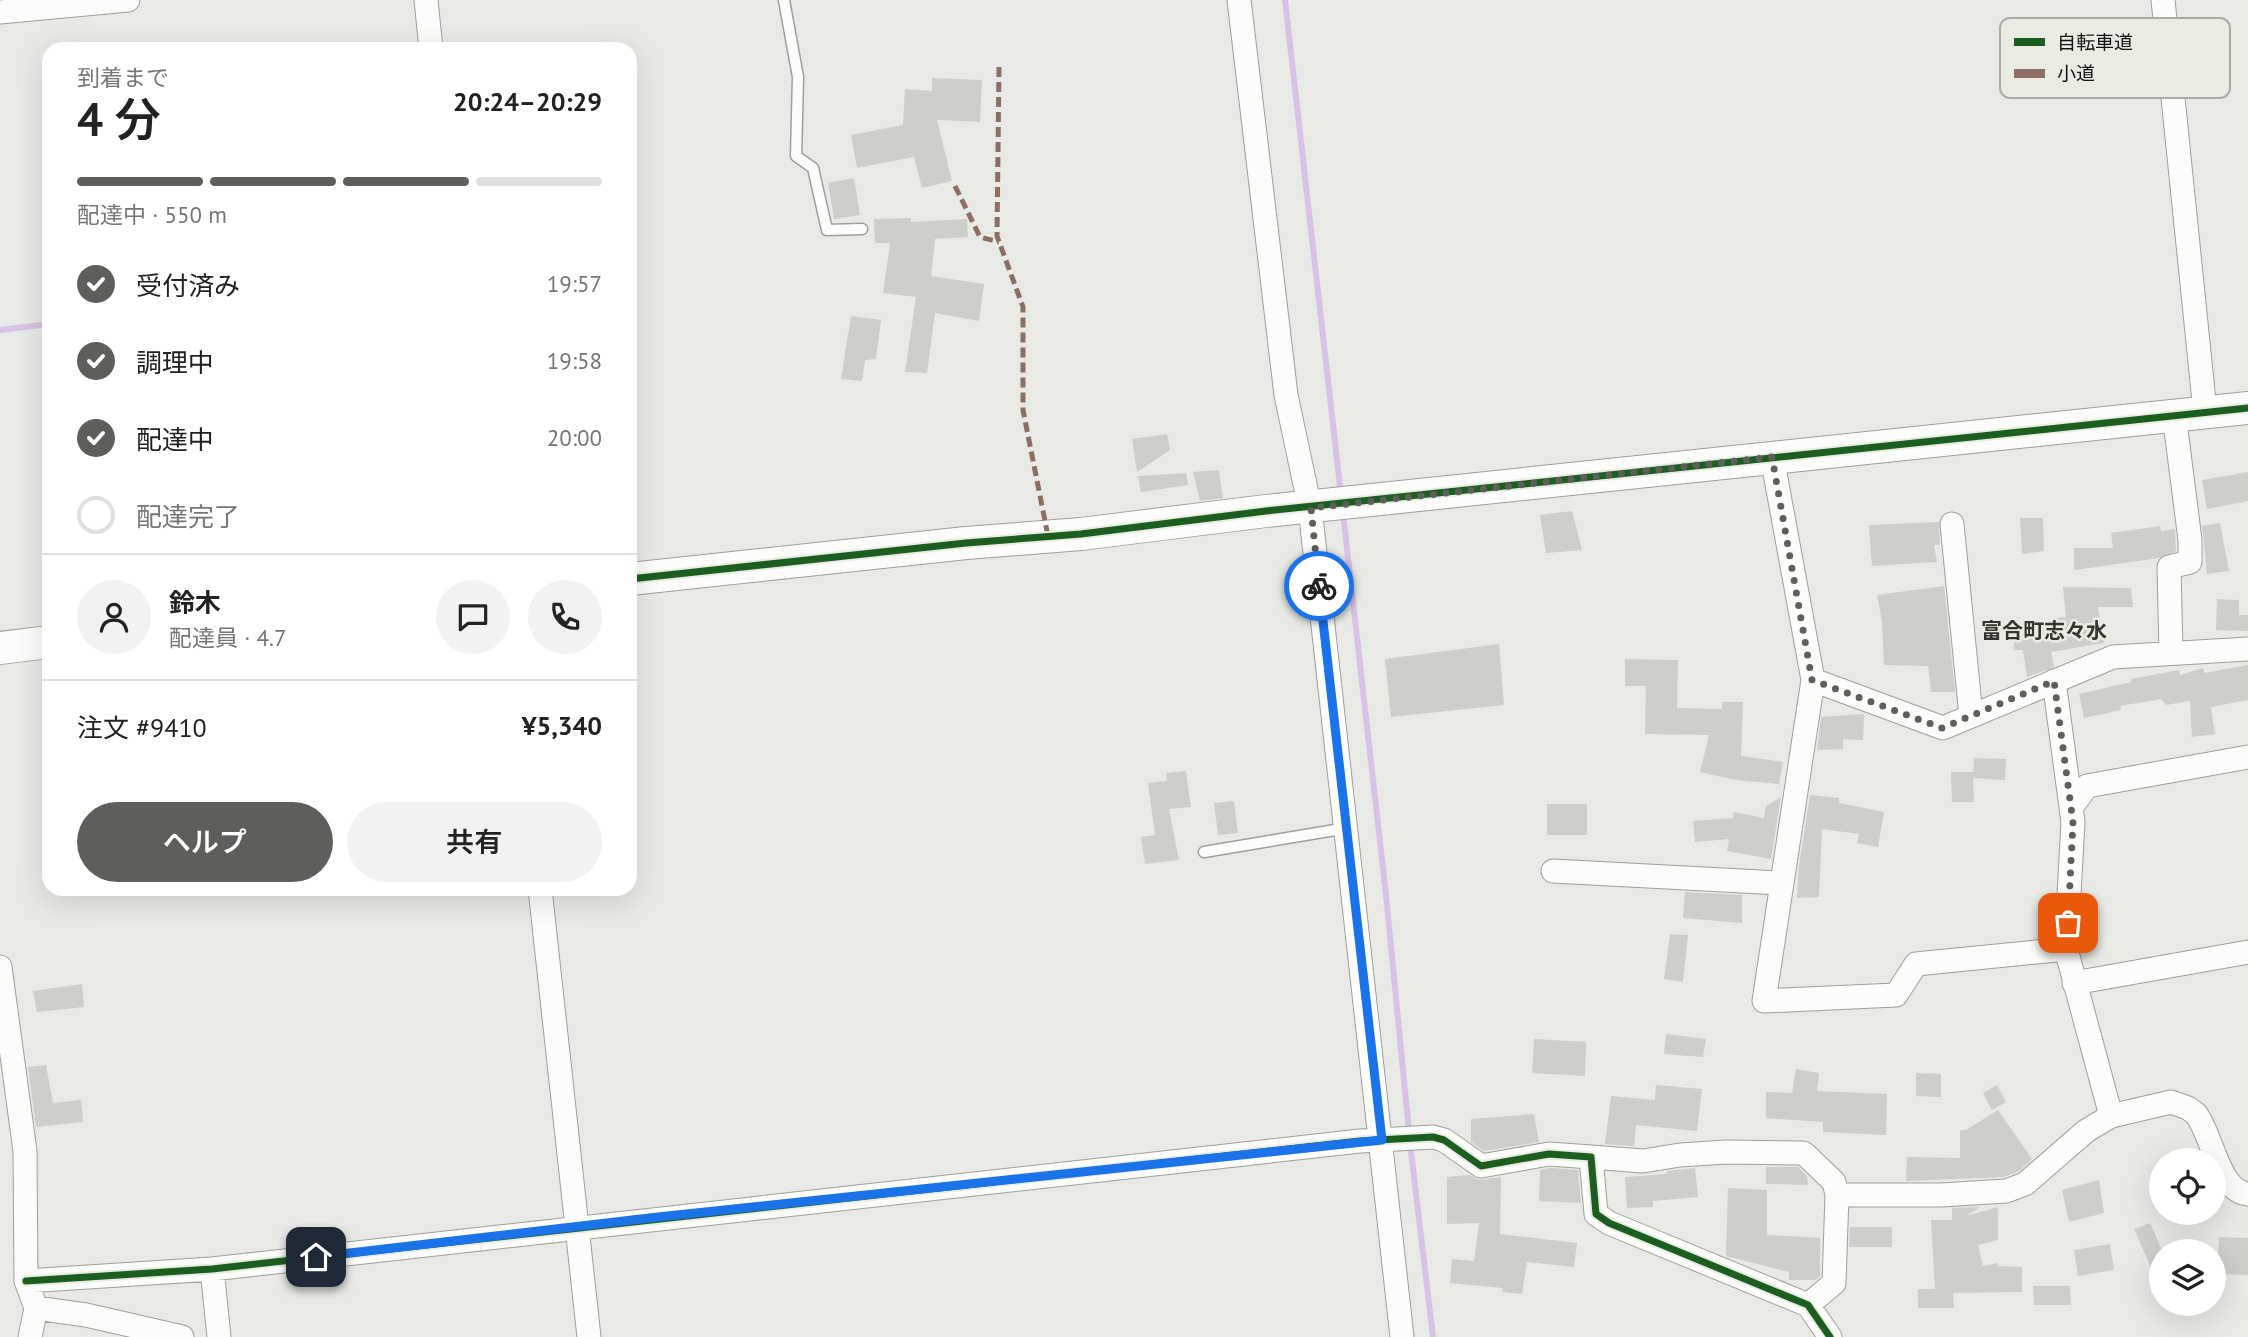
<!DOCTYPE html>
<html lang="ja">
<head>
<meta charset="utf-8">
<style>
  body { margin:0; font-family:"PT Sans","Noto Sans JP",sans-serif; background:#f2f2f2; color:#222; height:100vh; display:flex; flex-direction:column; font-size:26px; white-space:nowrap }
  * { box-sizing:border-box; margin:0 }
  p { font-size:23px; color:#767676 }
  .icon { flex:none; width:38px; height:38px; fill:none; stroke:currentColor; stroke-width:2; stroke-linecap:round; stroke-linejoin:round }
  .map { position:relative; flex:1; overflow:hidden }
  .sheet { position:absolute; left:42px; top:42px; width:595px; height:854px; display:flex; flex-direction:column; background:#fff; border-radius:21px; box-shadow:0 7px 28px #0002 }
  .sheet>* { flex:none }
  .buttons { position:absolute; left:2149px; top:1148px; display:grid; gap:14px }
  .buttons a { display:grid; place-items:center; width:77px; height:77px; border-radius:50%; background:#fff; box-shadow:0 7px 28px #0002; font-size:35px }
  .pin { position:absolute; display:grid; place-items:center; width:60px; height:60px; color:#fff; margin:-30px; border-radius:14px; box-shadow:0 4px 10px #0006 }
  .courier { position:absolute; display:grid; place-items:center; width:70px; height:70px; margin:-35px; border:5px solid #1a73e8; border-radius:50%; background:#fff; color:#222; box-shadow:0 2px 9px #0007 }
  .overview em { font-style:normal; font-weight:600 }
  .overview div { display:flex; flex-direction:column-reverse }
  .overview { display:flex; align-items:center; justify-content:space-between; height:119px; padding:0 35px }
  h1 { font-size:46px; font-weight:600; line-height:52px }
  .bar { display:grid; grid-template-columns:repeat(4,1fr); gap:10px 7px; align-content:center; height:84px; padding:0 35px }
  .bar i { height:9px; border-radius:5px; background:#e0e0e0 }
  .bar .selected { background:#5e5f5b }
  .bar p { grid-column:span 4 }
  .line { display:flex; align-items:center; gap:18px; padding:0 35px; border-top:2px solid #e0e0e0 }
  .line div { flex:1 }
  .round { display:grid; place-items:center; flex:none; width:74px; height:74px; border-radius:37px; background:#f2f2f2 }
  ol { padding:0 35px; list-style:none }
  li { display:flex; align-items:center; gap:21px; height:77px }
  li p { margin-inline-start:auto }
  li .icon { padding:7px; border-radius:50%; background:#5e5f5b; color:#fff; stroke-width:4 }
  li:last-child { color:#767676 }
  li i { width:38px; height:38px; border:4px solid #e0e0e0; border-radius:50% }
  .primary-button { display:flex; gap:14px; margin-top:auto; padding:14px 35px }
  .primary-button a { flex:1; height:80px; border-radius:42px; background:#5e5f5b; color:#fff; font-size:28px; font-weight:600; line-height:80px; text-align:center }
  .primary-button a+a { background:#f2f2f2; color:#222 }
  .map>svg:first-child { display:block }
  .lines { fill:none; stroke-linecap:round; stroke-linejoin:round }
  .stream { stroke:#d8c1e6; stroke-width:6 }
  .building { fill:#ccceca }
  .lane-casing { stroke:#9e9f9c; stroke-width:13 }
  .street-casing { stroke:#9e9f9c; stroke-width:25 }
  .secondary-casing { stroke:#9e9f9c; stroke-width:34 }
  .lane { stroke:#fcfcfb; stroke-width:10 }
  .street { stroke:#fcfcfb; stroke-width:23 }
  .secondary { stroke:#fcfcfb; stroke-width:32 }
  .quiet { stroke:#8d6e63; stroke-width:5; stroke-dasharray:10 5; stroke-linecap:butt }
  .cycleway-casing { stroke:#e9ece3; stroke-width:11 }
  .cycleway { stroke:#1b5e20; stroke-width:7 }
  .done { stroke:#5e5f5b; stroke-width:7; stroke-dasharray:0 12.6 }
  .route { stroke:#1a73e8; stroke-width:9 }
  .labels { text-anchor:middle; stroke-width:5; stroke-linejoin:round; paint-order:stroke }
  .quarter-label { font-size:21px; font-weight:bold; fill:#32352e; stroke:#e9ece3 }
  .key { fill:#e9ece3; stroke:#a9aba4; stroke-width:2 }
  .key-label { font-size:19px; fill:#131411 }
</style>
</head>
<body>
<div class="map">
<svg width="2248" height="1337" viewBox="0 0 2248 1337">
  <rect width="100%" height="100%" fill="#e8eae5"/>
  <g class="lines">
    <path class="stream" d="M1285 0 1341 495
      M0 330 49 324
      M1343 513 1386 895 1409 1132
      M1410 1143 1433 1337"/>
  </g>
  <path class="building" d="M932 78 982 80 980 122 937 120 952 181 922 188 914 157 857 168 851 135 903 125 905 89 932 91Z
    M854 178 860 215 834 219 828 183Z
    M911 218V222L967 219 968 237 935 239 931 276 984 284 979 321 935 313 927 373 905 372 916 297 883 293 890 243H875L874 219Z
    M851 316 881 320 876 359 865 360 862 381 841 379Z
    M1167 434 1170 450 1137 472 1132 439Z
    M1219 470 1223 498 1200 501 1193 472Z
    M2248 472V501L2207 509 2202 480Z
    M1186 473 1188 485 1141 492 1138 476Z
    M1572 511 1582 550 1546 553 1540 515Z
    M2020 518H2043L2044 551 2022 554Z
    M1939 522 1940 545H1934L1937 562 1872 566 1869 525Z
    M2220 523 2229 571 2207 574 2202 526Z
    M2160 526 2161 531 2175 529 2176 551 2159 558 2074 570V548H2113L2111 533Z
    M1944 586 1955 692H1931L1928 666 1884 665 1882 622 1877 595Z
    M2063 587 2131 588 2133 607H2098L2104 643 2051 652 2054 667 2027 677 2023 650H2014L2013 629 2057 624 2056 618 2066 617Z
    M2217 599 2239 600V615H2248V631L2216 630Z
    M1499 644 1504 705 1391 717 1385 659Z
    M1625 659 1678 660 1677 708 1722 709V702H1743L1741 756 1783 762 1779 784 1735 780 1700 772 1709 735 1645 734 1646 686H1625Z
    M2248 665V700L2211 707 2215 734 2192 737 2190 701 2166 705 2161 699 2120 706 2121 710 2084 718 2079 694 2131 682V679L2179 670 2180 675 2203 668 2204 673Z
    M1864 714 1863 740 1843 739V749L1817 750 1821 717Z
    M1974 758 2006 759 2005 780 1973 778Z
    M1186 771 1191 807 1169 809 1179 860 1145 864 1141 837 1155 835 1148 783 1167 781 1166 773Z
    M1951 772H1973L1974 802H1952Z
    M1810 795 1839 798V803L1884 812 1878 847 1857 843 1859 834 1822 829 1819 897 1797 898 1799 865Z
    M1781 797 1771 859 1727 851 1729 839 1695 842 1693 821 1733 818 1734 812 1764 818 1766 806Z
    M1234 801 1238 833 1218 835 1214 803Z
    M1547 804H1587V835H1547Z
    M1685 892 1742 895V923L1683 918Z
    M1670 934 1688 935 1683 982 1664 979Z
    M82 984 84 1007 37 1012 33 991Z
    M1666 1034 1706 1039 1703 1057 1664 1054Z
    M1534 1039 1586 1042 1585 1076 1532 1073Z
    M46 1065 53 1103 81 1100 83 1122 36 1127 28 1067Z
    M1796 1069 1819 1073 1817 1091 1887 1094 1886 1135 1823 1132V1122L1766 1118V1092L1792 1093Z
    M1916 1073 1941 1074V1097L1916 1096Z
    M1656 1085 1702 1089 1697 1131 1636 1125 1634 1146 1605 1144 1611 1096 1655 1100Z
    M1997 1085 2006 1102 1992 1110 1983 1093Z
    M1998 1110 2032 1159 2018 1172 2003 1177 1906 1181 1907 1157 1960 1158V1130H1966Z
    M1534 1114 1539 1142 1484 1151 1471 1142V1119Z
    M1766 1167H1798L1807 1176 1808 1185 1766 1184Z
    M1550 1168 1578 1170 1581 1203 1539 1201 1540 1170Z
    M1695 1168 1698 1197 1653 1201V1207L1627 1208 1625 1177 1667 1174V1171Z
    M1470 1175 1478 1180 1501 1177 1500 1234 1577 1243 1574 1267 1527 1262 1522 1294 1502 1292 1503 1288 1450 1283 1452 1259 1474 1261 1479 1223 1447 1224V1177Z
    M2099 1180 2104 1213 2069 1222 2062 1190Z
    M1728 1188 1767 1190V1235L1820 1238V1276L1816 1280H1789V1272L1726 1256Z
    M1980 1207 1966 1216 1998 1207V1240L1978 1245 1983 1266 1998 1263V1266L2022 1267V1292L1953 1293 1954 1308H1918V1289H1935L1931 1220H1952V1208Z
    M2150 1223 2161 1248V1290L2134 1229Z
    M1850 1227H1892V1247H1849Z
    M2219 1237 2248 1238V1275L2217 1274Z
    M2110 1244 2114 1270 2078 1276 2074 1250Z
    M2033 1286H2070L2071 1305H2034Z"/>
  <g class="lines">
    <g class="lane-casing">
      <path id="lane" d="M784 0 798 77 796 156 813 168 827 230 862 229
        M1204 852 1347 828"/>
    </g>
    <g class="street-casing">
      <path id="street" d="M426 0 431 49
        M1239 0 1286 395 1310 508 1402 1337
        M2163 0 2205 411
        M0 12 128 0
        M1772 457 1813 680 1764 1001 1896 995 1916 964 2066 949
        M1952 524 1971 716
        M2171 653 2169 567 2190 562V540L2174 414
        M1813 680 1943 728 2113 657 2248 649
        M2054 681 2073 822 2066 949 2111 1116
        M2071 808 2087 786 2248 757
        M1553 871 1782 883
        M540 889 589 1337
        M0 967 25 1151 26 1281 36 1308 30 1337
        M2074 983 2248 952
        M1591 1157 1643 1161 1680 1155 1726 1152 1803 1153 1807 1156 1834 1182 1837 1195 1834 1283 1808 1305
        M1837 1195H1941L2006 1191 2025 1184 2086 1131 2111 1116 2171 1102 2188 1108 2196 1114C2213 1136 2218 1191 2248 1194
        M212 1269 219 1337
        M26 1281 212 1269 1360 1141 1433 1137 1444 1140 1481 1166 1549 1154 1591 1157 1596 1214 1609 1223 1808 1305 1830 1337
        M36 1308 86 1315 182 1337"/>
    </g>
    <g class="secondary-casing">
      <path id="secondary" d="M630 579 966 543 1081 534 1266 511 2248 408
        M0 648 49 642"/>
    </g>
    <use href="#lane" class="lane"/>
    <use href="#street" class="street"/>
    <use href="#secondary" class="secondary"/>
    <path class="quiet" d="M999 67 997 236 1023 307V410L1048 536
      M955 186 980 237 999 242"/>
    <g class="cycleway-casing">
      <path id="cycleway" d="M630 579 966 543 1081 534 1266 511 2248 408
        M26 1281 212 1269 1360 1141 1433 1137 1444 1140 1481 1166 1549 1154 1591 1157 1596 1214 1609 1223 1808 1305 1830 1337"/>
    </g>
    <use href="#cycleway" class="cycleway"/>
  </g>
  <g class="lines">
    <path class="done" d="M1319 586 1311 508 1772 457 1812 680 1942 728 2054 681 2073 822 2068 923"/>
    <path class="route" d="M316 1257 658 1217 1382 1140 1319 586"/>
  </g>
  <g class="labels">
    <g class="quarter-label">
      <text x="2044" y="638">富合町志々水</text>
    </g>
  </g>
  <rect x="2000" y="18" width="230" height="80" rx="10" class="key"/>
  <rect x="2014" y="38" width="31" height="8" fill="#1b5e20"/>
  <rect x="2014" y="69" width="31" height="9" fill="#8d6e63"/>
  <g class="key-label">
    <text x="2057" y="49">自転車道</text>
    <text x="2057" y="80">小道</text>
  </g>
</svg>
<div class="buttons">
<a><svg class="icon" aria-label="locate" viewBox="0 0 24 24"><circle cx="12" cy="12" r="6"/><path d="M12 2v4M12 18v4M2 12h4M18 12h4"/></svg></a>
<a><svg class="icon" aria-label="layers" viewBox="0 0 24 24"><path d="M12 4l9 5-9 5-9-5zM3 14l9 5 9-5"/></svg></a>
</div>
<div class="pin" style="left:2068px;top:923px;background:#ea580c"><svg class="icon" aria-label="bag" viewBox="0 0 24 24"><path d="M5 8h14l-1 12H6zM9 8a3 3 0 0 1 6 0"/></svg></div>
<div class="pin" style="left:316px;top:1257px;background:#1f2937"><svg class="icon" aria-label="home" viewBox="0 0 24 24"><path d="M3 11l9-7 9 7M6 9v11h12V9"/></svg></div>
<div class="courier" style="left:1319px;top:586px"><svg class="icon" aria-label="bike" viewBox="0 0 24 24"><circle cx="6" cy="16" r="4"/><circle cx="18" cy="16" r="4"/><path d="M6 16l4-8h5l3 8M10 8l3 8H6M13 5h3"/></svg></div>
<section class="sheet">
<div class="overview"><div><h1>4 分</h1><p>到着まで</p></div><em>20:24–20:29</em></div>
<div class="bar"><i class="selected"></i><i class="selected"></i><i class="selected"></i><i></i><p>配達中 · 550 m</p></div>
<ol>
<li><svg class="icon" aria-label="check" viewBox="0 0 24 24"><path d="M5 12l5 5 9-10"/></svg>受付済み<p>19:57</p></li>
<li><svg class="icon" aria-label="check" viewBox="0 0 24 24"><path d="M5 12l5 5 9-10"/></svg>調理中<p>19:58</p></li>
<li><svg class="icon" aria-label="check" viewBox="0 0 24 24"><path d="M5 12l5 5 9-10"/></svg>配達中<p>20:00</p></li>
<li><i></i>配達完了</li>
</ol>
<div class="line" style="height:126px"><a class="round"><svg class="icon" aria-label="person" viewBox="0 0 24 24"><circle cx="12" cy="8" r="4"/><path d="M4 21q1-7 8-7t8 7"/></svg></a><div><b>鈴木</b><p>配達員 · 4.7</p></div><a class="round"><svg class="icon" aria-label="chat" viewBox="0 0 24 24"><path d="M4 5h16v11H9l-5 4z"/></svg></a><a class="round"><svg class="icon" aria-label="phone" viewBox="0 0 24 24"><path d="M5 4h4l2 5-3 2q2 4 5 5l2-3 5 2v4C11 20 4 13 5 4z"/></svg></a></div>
<div class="line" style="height:91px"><div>注文 #9410</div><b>¥5,340</b></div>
<div class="primary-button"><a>ヘルプ</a><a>共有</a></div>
</section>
</div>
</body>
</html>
